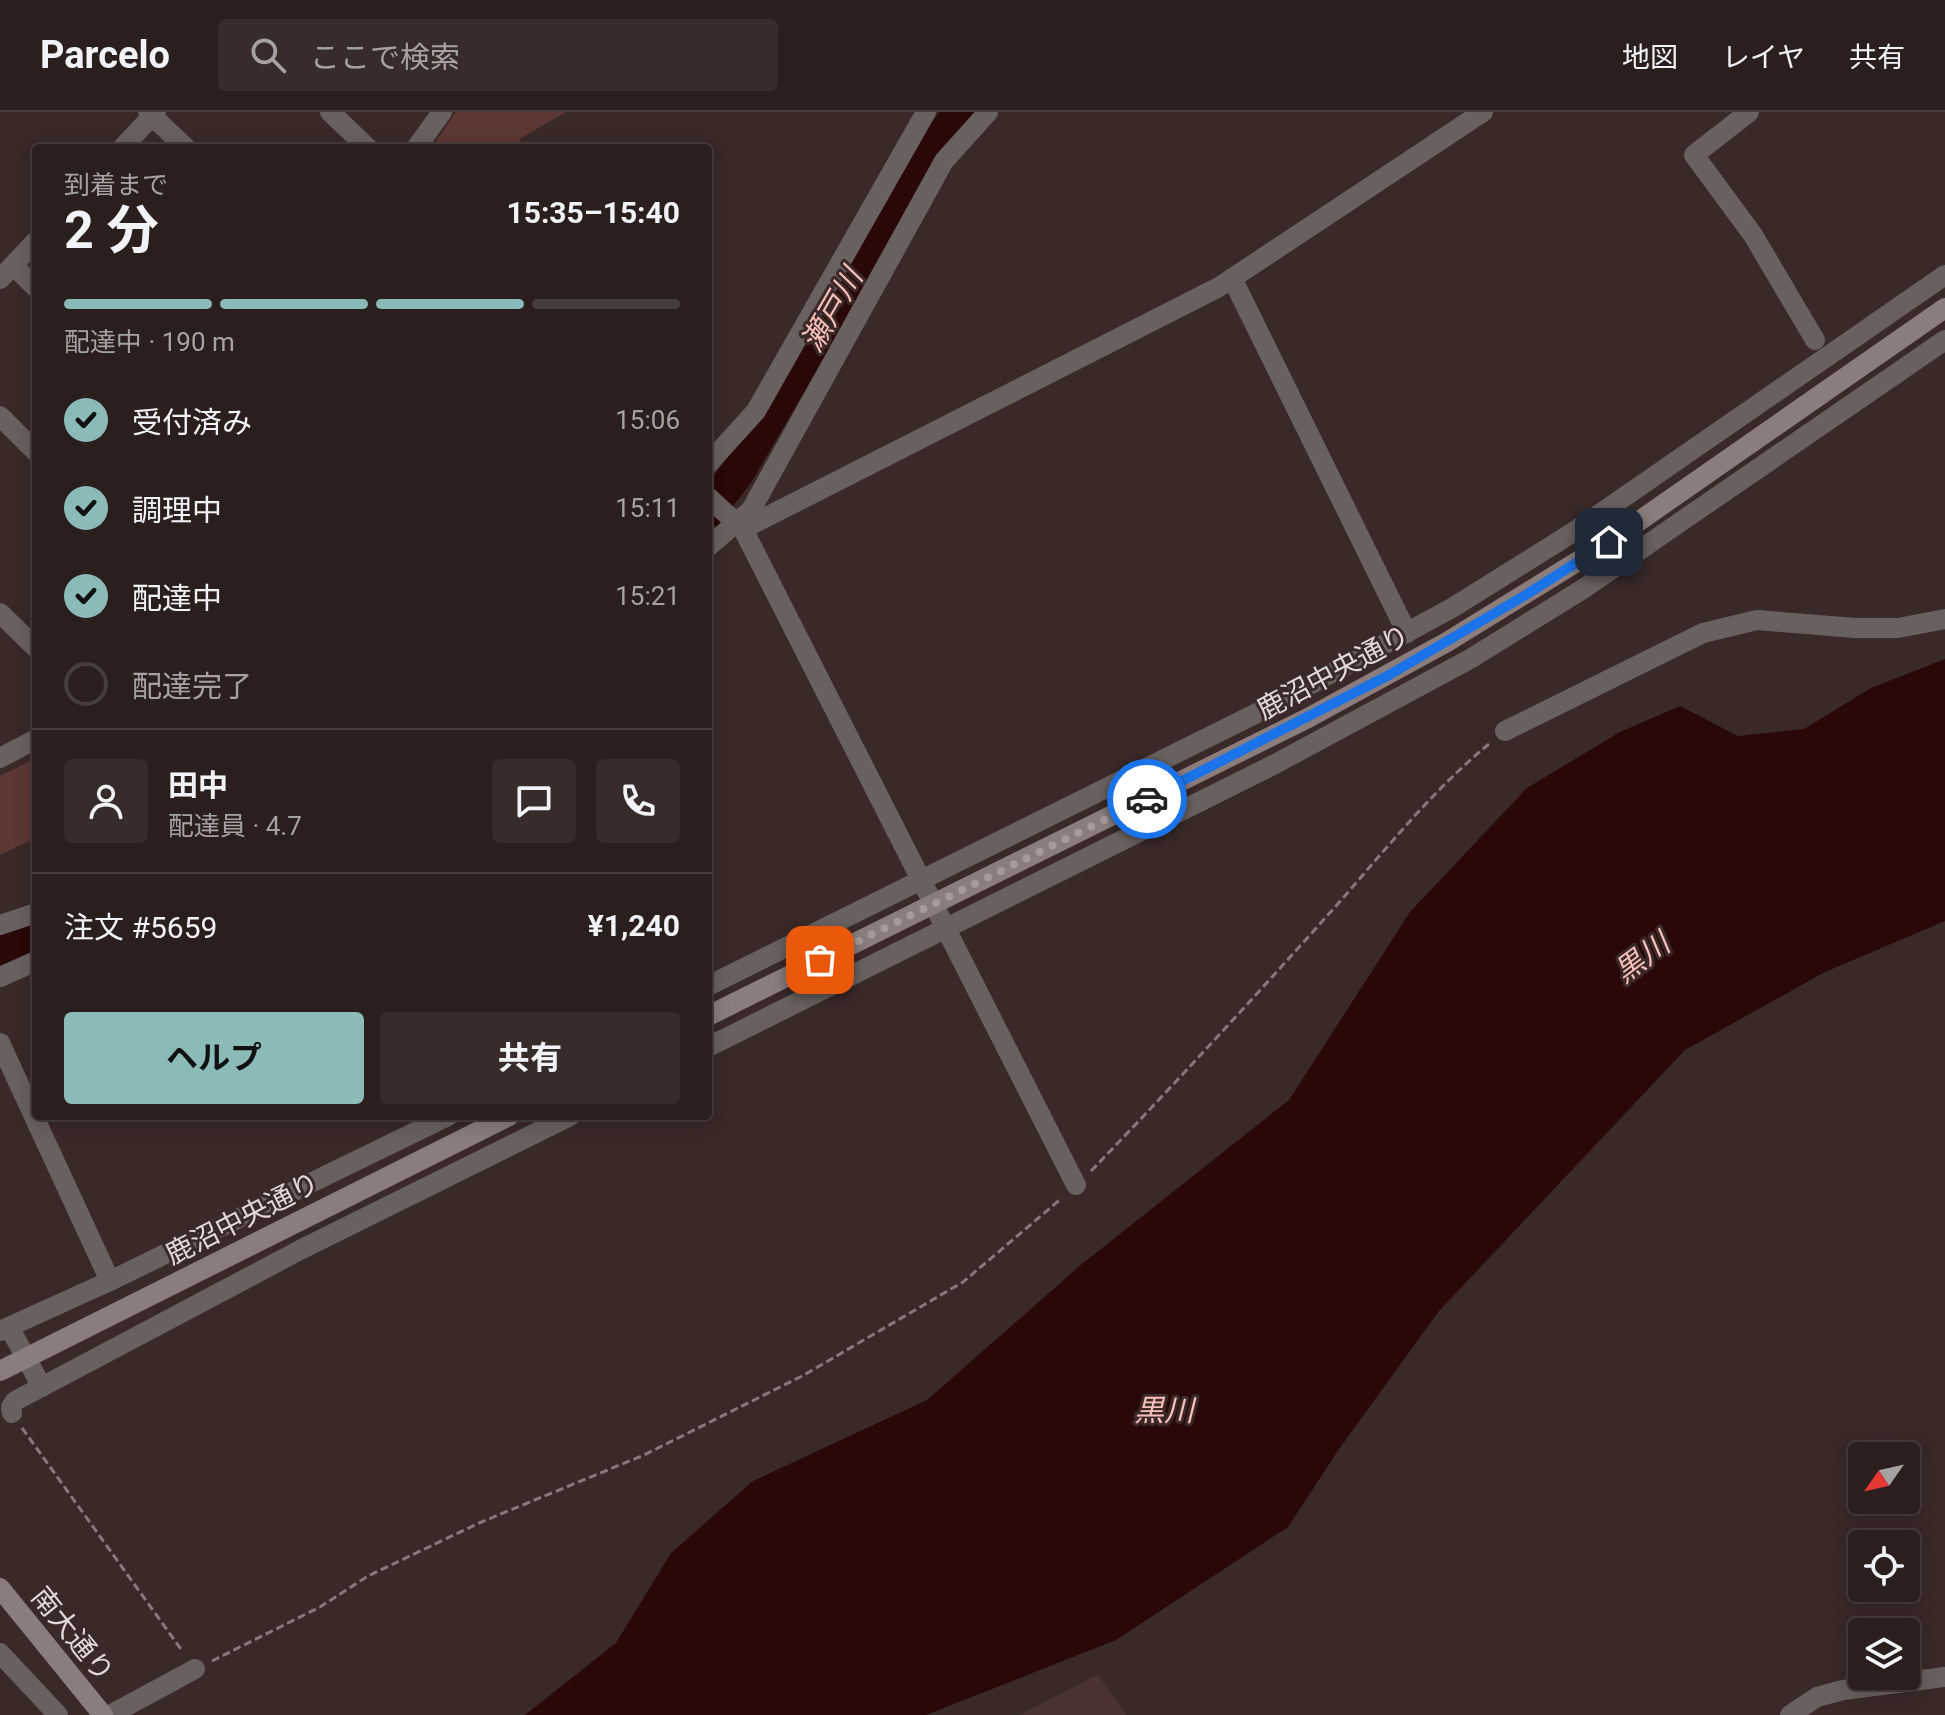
<!DOCTYPE html>
<html lang="ja">
<head>
<meta charset="utf-8">
<style>
  body { margin:0; font-family:Roboto,"Noto Sans JP",sans-serif; background:#372c2a; color:#f1f3f6; height:100vh; display:flex; flex-direction:column; font-size:30px; white-space:nowrap }
  * { box-sizing:border-box; margin:0 }
  p { font-size:26px; color:#a6a2a4 }
  .icon { flex:none; width:44px; height:44px; fill:none; stroke:currentColor; stroke-width:2; stroke-linecap:round; stroke-linejoin:round }
  .map { position:relative; flex:1; overflow:hidden }
  .sheet { position:absolute; left:32px; top:32px; width:680px; height:976px; display:flex; flex-direction:column; background:#2b1f1d; border-radius:8px; box-shadow:0 4px 20px #0003,0 0 0 2px #473d3b }
  .sheet>* { flex:none }
  .needle { width:52px; rotate:236deg }
  .tools { position:absolute; left:1848px; top:1330px; display:grid; gap:16px }
  .tools a { display:grid; place-items:center; width:72px; height:72px; border-radius:8px; background:#2b1f1d; box-shadow:0 4px 20px #0003,0 0 0 2px #473d3b; font-size:40px }
  .pin { position:absolute; display:grid; place-items:center; width:68px; height:68px; color:#fff; margin:-34px; border-radius:16px; box-shadow:0 4px 12px #0006 }
  .courier { position:absolute; display:grid; place-items:center; width:80px; height:80px; margin:-40px; border:6px solid #1a73e8; border-radius:50%; background:#fff; color:#222; box-shadow:0 2px 10px #0007 }
  .overview em { font-style:normal; font-weight:700 }
  .overview div { display:flex; flex-direction:column-reverse }
  .overview { display:flex; align-items:center; justify-content:space-between; height:136px; padding:0 32px }
  h1 { font-size:52px; font-weight:700; line-height:60px }
  .bar { display:grid; grid-template-columns:repeat(4,1fr); gap:12px 8px; align-content:center; height:96px; padding:0 32px }
  .bar i { height:10px; border-radius:6px; background:#473d3b }
  .bar .active { background:#8bbbb9 }
  .bar p { grid-column:span 4 }
  .line { display:flex; align-items:center; gap:20px; padding:0 32px; border-top:2px solid #473d3b }
  .line div { flex:1 }
  .round { display:grid; place-items:center; flex:none; width:84px; height:84px; border-radius:8px; background:#372c2a }
  ol { padding:0 32px; list-style:none }
  li { display:flex; align-items:center; gap:24px; height:88px }
  li p { margin-inline-start:auto }
  li .icon { padding:8px; border-radius:50%; background:#8bbbb9; color:#111; stroke-width:4 }
  li:last-child { color:#a6a2a4 }
  li i { width:44px; height:44px; border:4px solid #473d3b; border-radius:50% }
  .button { display:flex; gap:16px; margin-top:auto; padding:16px 32px }
  .button a { flex:1; height:92px; border-radius:8px; background:#8bbbb9; color:#111; font-size:32px; font-weight:700; line-height:92px; text-align:center }
  .button a+a { background:#372c2a; color:#f1f3f6 }
  header { display:flex; align-items:center; gap:48px; box-sizing:border-box; height:112px; padding:0 40px; background:#2b1f1d; border-bottom:2px solid #473d3b }
  header strong { font-size:38px }
  nav { display:flex; gap:44px; margin-inline-start:auto; font-size:28px }
  .search { width:560px; height:72px; background:#372c2a; display:flex; align-items:center; gap:20px; box-sizing:border-box; padding:0 28px; border-radius:8px; color:#a6a2a4; font-size:30px }
  .map>svg:first-child { display:block }
  .built { fill:#493230 }
  .green { fill:#5c3734 }
  .water { fill:#290807 }
  .lines { fill:none; stroke-linecap:round; stroke-linejoin:round }
  .river { stroke:#290807; stroke-width:34 }
  .path { stroke:#867977; stroke-width:3; stroke-dasharray:8 4; stroke-linecap:butt }
  .street { stroke:#696160; stroke-width:20 }
  .secondary { stroke:#8a7d7c; stroke-width:20 }
  .done { stroke:#a79b99; stroke-width:8; stroke-dasharray:0 14.4 }
  .route { stroke:#1a73e8; stroke-width:10 }
  .labels { text-anchor:middle; stroke-width:6; stroke-linejoin:round; paint-order:stroke }
  .street-label { font-size:28px; fill:#e2d8d6; stroke:#392927 }
  .water-label { font-size:30px; font-style:italic; fill:#f9bfb8; stroke:#392927 }
</style>
</head>
<body>
<header>
<strong>Parcelo</strong>
<div class="search"><svg class="icon" aria-label="search" viewBox="0 0 24 24"><circle cx="10" cy="10" r="6"/><path d="M15 15l6 6"/></svg>ここで検索</div>
<nav><a>地図</a><a>レイヤ</a><a>共有</a></nav>
</header>
<div class="map">
<svg width="1945" height="1603" viewBox="0 0 1945 1603">
  <rect width="100%" height="100%" fill="#392927"/>
  <path class="built" d="M1098 1563 1127 1603H1019L1097 1563Z"/>
  <path class="green" d="M456 0H566L521 26 516 36H431Z
    M36 646V726L0 743V664Z"/>
  <path class="water" d="M1945 547V809L1825 860 1685 938 1439 1199 1339 1337 1288 1415 1116 1528 926 1603H525L616 1531 671 1441 753 1369 927 1288 1082 1152 1289 988 1410 800 1527 676 1620 620 1680 594 1738 624 1804 617 1871 576Z"/>
  <g class="lines">
    <path class="river" d="M708 399 737 361 906 72 961 0
      M0 840 36 827"/>
    <path class="path" d="M1091 1059C1171 976 1250 890 1327 804 1379 746 1428 682 1489 632
      M22 1316 183 1540
      M212 1549 320 1495 368 1464 479 1411 644 1343 804 1263 963 1170 1062 1086"/>
    <path class="street" d="M148 0 186 36
      M330 0 368 36
      M1749 0 1694 43 1753 123 1815 228
      M122 36 156 0
      M416 36 442 0
      M13 153 36 176
      M1232 166 1407 521
      M0 167 36 129
      M0 304 36 340
      M708 352 756 299 926 0
      M708 385 743 417
      M708 435 751 398 944 49 988 0
      M0 501 36 536
      M1505 619 1703 521 1757 508 1855 516H1898L1945 507
      M0 646 36 627
      M0 813 36 801
      M0 865 36 849
      M708 874 1267 596 1452 496 1575 419 1945 163
      M0 931 110 1169
      M708 935 1275 652 1470 547 1583 477 1945 228
      M1076 1073 743 417 1219 175 1483 0
      M9 1215 42 1275
      M0 1219 110 1169 448 1004
      M12 1301 11 1295 15 1289 300 1138 570 1004
      M0 1541 58 1603
      M110 1603 195 1557
      M1790 1603 1817 1585 1843 1578 1945 1565"/>
    <path class="secondary" d="M708 904 1308 606 1447 530 1609 430 1945 196
      M0 1259 509 1004
      M0 1476 103 1603"/>
  </g>
  <g class="lines">
    <path class="done" d="M820 848 1147 687"/>
    <path class="route" d="M1147 687 1389 563 1524 484 1609 430"/>
  </g>
  <g class="labels">
    <g class="street-label">
      <text transform="translate(1333 560) rotate(-28)" y="10">鹿沼中央通り</text>
      <text transform="translate(242 1106) rotate(-27)" y="10">鹿沼中央通り</text>
      <text transform="translate(73 1522) rotate(51)" y="10">南大通り</text>
    </g>
    <g class="water-label">
      <text transform="translate(832 198) rotate(-60)" y="10">瀬戸川</text>
      <text transform="translate(1642 846) rotate(-37)" y="10">黒川</text>
      <text x="1164" y="1309">黒川</text>
    </g>
  </g>
</svg>
<div class="tools">
<a><svg class="needle" viewBox="-14 -14 28 28"><path d="M0-13l5 13h-10z" fill="#e53935"/><path d="M0 13l5-13h-10z" fill="#a6a2a4"/></svg></a>
<a><svg class="icon" aria-label="locate" viewBox="0 0 24 24"><circle cx="12" cy="12" r="6"/><path d="M12 2v4M12 18v4M2 12h4M18 12h4"/></svg></a>
<a><svg class="icon" aria-label="layers" viewBox="0 0 24 24"><path d="M12 4l9 5-9 5-9-5zM3 14l9 5 9-5"/></svg></a>
</div>
<div class="pin" style="left:820px;top:848px;background:#ea580c"><svg class="icon" aria-label="bag" viewBox="0 0 24 24"><path d="M5 8h14l-1 12H6zM9 8a3 3 0 0 1 6 0"/></svg></div>
<div class="pin" style="left:1609px;top:430px;background:#1f2937"><svg class="icon" aria-label="home" viewBox="0 0 24 24"><path d="M3 11l9-7 9 7M6 9v11h12V9"/></svg></div>
<div class="courier" style="left:1147px;top:687px"><svg class="icon" aria-label="car" viewBox="0 0 24 24"><path d="M5 17H2v-5l4-1 3-4h7l3 4 3 1v5h-3M9 17h6M6 11h13"/><circle cx="7" cy="17" r="2"/><circle cx="17" cy="17" r="2"/></svg></div>
<section class="sheet">
<div class="overview"><div><h1>2 分</h1><p>到着まで</p></div><em>15:35–15:40</em></div>
<div class="bar"><i class="active"></i><i class="active"></i><i class="active"></i><i></i><p>配達中 · 190 m</p></div>
<ol>
<li><svg class="icon" aria-label="check" viewBox="0 0 24 24"><path d="M5 12l5 5 9-10"/></svg>受付済み<p>15:06</p></li>
<li><svg class="icon" aria-label="check" viewBox="0 0 24 24"><path d="M5 12l5 5 9-10"/></svg>調理中<p>15:11</p></li>
<li><svg class="icon" aria-label="check" viewBox="0 0 24 24"><path d="M5 12l5 5 9-10"/></svg>配達中<p>15:21</p></li>
<li><i></i>配達完了</li>
</ol>
<div class="line" style="height:144px"><a class="round"><svg class="icon" aria-label="person" viewBox="0 0 24 24"><circle cx="12" cy="8" r="4"/><path d="M4 21q1-7 8-7t8 7"/></svg></a><div><b>田中</b><p>配達員 · 4.7</p></div><a class="round"><svg class="icon" aria-label="chat" viewBox="0 0 24 24"><path d="M4 5h16v11H9l-5 4z"/></svg></a><a class="round"><svg class="icon" aria-label="phone" viewBox="0 0 24 24"><path d="M5 4h4l2 5-3 2q2 4 5 5l2-3 5 2v4C11 20 4 13 5 4z"/></svg></a></div>
<div class="line" style="height:104px"><div>注文 #5659</div><b>¥1,240</b></div>
<div class="button"><a>ヘルプ</a><a>共有</a></div>
</section>
</div>
</body>
</html>
